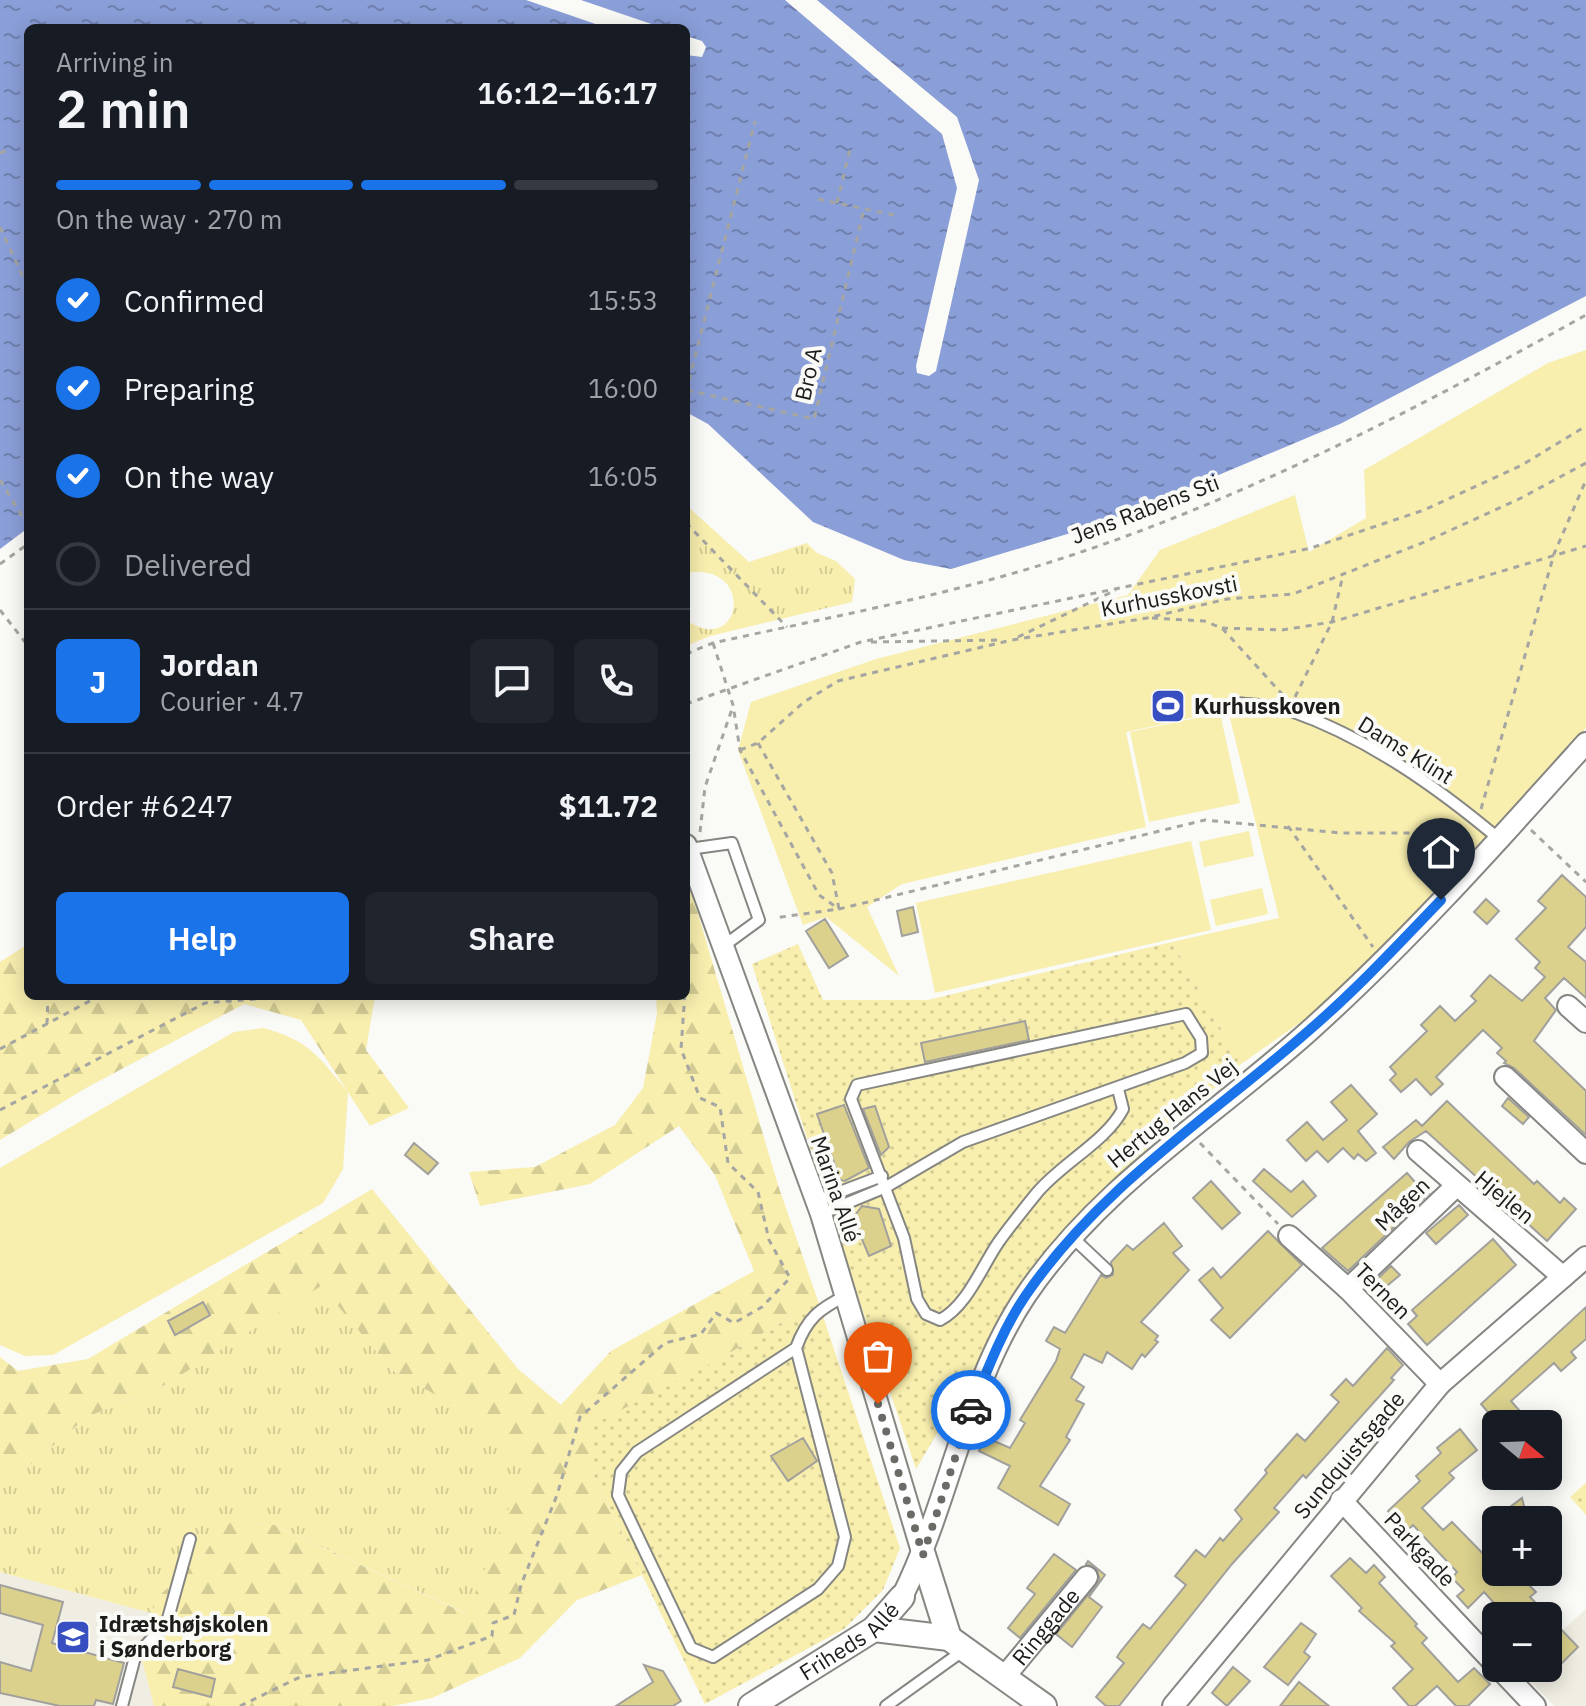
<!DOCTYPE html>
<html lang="en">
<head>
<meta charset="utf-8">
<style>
  body { margin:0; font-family:"IBM Plex Sans",sans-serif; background:#20242c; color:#f1f3f6; height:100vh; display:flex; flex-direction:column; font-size:30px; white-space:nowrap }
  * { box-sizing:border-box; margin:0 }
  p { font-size:26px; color:#9ea1a6 }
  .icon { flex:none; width:44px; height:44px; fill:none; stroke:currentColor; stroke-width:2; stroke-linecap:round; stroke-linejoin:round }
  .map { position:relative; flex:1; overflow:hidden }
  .details { position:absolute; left:24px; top:24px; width:666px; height:976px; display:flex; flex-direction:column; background:#171b24; border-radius:12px; box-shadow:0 4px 20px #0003 }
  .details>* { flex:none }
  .needle { width:52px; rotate:109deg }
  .buttons { position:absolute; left:1482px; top:1410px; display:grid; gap:16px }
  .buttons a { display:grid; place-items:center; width:80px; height:80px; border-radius:12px; background:#171b24; box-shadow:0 4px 20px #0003; font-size:40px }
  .pin { position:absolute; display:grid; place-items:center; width:68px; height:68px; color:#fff; margin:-82px -34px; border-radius:50% 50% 50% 0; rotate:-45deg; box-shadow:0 0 8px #0007 }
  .pin .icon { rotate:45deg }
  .courier { position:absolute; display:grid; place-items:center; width:80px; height:80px; margin:-40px; border:6px solid #1a73e8; border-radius:50%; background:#fff; color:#222; box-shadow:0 2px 10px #0007 }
  .overview em { font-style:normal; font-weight:600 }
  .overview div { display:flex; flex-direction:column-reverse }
  .overview { display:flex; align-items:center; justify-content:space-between; height:136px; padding:0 32px }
  h1 { font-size:52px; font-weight:600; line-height:60px }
  .bar { display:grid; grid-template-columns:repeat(4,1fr); gap:12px 8px; align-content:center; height:96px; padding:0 32px }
  .bar i { height:10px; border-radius:6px; background:#363941 }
  .bar .current { background:#1a73e8 }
  .bar p { grid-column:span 4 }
  .line { display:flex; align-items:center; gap:20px; padding:0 32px; border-top:2px solid #363941 }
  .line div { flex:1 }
  .round { display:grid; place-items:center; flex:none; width:84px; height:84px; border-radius:12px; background:#20242c }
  ol { padding:0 32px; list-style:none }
  li { display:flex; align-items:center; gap:24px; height:88px }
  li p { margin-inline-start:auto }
  li .icon { padding:8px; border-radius:50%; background:#1a73e8; color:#fff; stroke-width:4 }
  li:last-child { color:#9ea1a6 }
  li i { width:44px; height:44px; border:4px solid #363941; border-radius:50% }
  .button { display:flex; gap:16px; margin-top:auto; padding:16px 32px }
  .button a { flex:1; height:92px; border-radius:12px; background:#1a73e8; color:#fff; font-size:32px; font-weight:600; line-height:92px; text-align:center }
  .button a+a { background:#20242c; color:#f1f3f6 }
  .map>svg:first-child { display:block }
  .built { fill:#f0eee2 }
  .grass { fill:url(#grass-tufts) }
  .forest { fill:url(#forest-firs) }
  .park { fill:url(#park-dots) }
  .pitch { fill:#f8eeae }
  .water { fill:url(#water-ripples) }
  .pier { fill:#fafaf6 }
  .building { fill:#dbd18d; stroke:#a1a09c; stroke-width:2 }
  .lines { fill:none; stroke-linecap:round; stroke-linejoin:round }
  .service-casing { stroke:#868682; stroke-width:14 }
  .minor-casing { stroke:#868682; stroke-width:24 }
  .tertiary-casing { stroke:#868682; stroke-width:28 }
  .path { stroke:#a5a5a2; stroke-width:3; stroke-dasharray:6 6; stroke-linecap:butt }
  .service { stroke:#fff; stroke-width:10 }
  .minor { stroke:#fff; stroke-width:20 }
  .tertiary { stroke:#fff; stroke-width:24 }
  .done { stroke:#6a6a67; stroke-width:8; stroke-dasharray:0 14.4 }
  .route { stroke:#1a73e8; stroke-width:10 }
  .labels { text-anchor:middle; stroke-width:8; stroke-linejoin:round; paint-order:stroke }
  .street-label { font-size:22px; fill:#1c1c1a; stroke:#fafaf6 }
  .poi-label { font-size:22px; font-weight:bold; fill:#1c1c1a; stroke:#fafaf6; text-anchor:start }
</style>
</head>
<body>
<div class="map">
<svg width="1586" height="1706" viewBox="0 0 1586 1706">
  <defs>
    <pattern id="grass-tufts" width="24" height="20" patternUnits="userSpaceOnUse" patternTransform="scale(2)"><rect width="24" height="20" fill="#f8eeae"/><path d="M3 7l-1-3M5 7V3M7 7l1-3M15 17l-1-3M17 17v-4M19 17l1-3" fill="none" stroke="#d4cc95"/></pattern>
    <pattern id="forest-firs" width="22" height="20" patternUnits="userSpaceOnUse" patternTransform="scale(2)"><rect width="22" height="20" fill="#f8eeae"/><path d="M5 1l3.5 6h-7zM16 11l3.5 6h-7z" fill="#d4cc95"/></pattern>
    <pattern id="park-dots" width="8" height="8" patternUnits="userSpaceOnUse" patternTransform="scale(2)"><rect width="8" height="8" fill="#f8eeae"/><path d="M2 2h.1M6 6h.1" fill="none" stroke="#d4cc95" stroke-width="1.8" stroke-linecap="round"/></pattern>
    <pattern id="water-ripples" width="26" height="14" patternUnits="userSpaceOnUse" patternTransform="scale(2)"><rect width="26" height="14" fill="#8a9ed8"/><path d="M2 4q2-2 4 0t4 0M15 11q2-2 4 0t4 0" fill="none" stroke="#7080ae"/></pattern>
  </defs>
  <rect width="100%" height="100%" fill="#fafaf6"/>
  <path class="built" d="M0 1572 151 1613 142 1660 154 1706H0Z
    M1586 1609V1706H1554L1520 1670 1548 1668V1644Z"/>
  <path class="grass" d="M686 505 749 562 807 543 817 553 836 561 855 579 852 602 710 636 686 646V620C742 659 757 561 686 573Z
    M321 1285 392 1370 533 1450 468 1614 274 1525 223 1524 204 1555 162 1593 151 1613 0 1572V1485L11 1481 87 1417 167 1384Z"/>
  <path class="forest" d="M686 873 778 1185 818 1301 716 1361 589 1466 642 1575 577 1600 520 1658 432 1698 393 1706H154L142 1660 151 1613 162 1593 204 1555 223 1523 274 1525 467 1614 532 1450 392 1370 321 1286 167 1384 87 1417 11 1481 0 1485V1357L18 1371 88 1359 372 1189 518 1369 561 1405 611 1351 754 1271 715 1175 679 1126 590 1184 480 1206 469 1172 535 1167 615 1125 643 1088 657 1014 656 996H686Z
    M28 944V996H375L366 1050 409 1108 370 1126 301 1020 244 1004 86 1088 0 1140V962Z"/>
  <path class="park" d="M1172 942 1241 1064 1140 1155 1040 1259 916 1469 845 1258 752 964 798 944 823 1000H928Z
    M818 1301 900 1548 883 1590 844 1629 705 1704 589 1466 592 1425 716 1361Z
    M1586 1483V1515L1570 1497Z"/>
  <path class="pitch" d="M1586 350V728L1441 887 1315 1012 1241 1064 1172 942 1279 918 1228 710 1126 732 1146 827 902 884 867 907 899 976 826 917 803 925 738 750 751 702 876 659 1128 595 1160 550 1295 495 1309 552 1366 518 1364 470 1548 363Z
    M1220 713 1240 803 1149 822 1130 732Z
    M1249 831 1254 856 1204 867 1199 842Z
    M1191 841 1211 930 935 993 916 903Z
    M1262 888 1268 914 1216 926 1210 900Z
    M263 1028C309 1040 319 1057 348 1092L343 1169 323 1203 53 1355 25 1356 0 1345V1168L234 1032Z"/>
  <path class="water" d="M0 0H1586V296L1340 424 1107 522 951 569 904 560 813 522 708 424 686 412V28H28V528L0 549Z"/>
  <path class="pier" d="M526 0H581L663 28H607Z
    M785 0H817L957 117 979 180 936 371 929 376 917 373 916 366 957 188 942 134Z
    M686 36 702 41 706 47 702 57 686 55Z"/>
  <path class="building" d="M1562 875 1586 897V927L1568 947 1586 962V998L1564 978 1545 998 1556 1010 1534 1041 1586 1091V1135L1514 1068 1504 1063 1506 1061 1497 1053 1502 1048 1483 1030 1436 1077 1443 1084 1431 1095 1416 1079 1401 1092 1390 1080 1396 1074 1390 1067 1427 1031 1421 1025 1440 1006 1455 1021 1476 1001 1471 996 1490 975 1522 1001 1545 977 1535 968 1540 962 1516 939 1546 908 1538 901Z
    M1486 899 1499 911 1487 924 1474 912Z
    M913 907 918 932 902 936 897 911Z
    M825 919 848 956 829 968 806 931Z
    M1025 1021 1029 1040 925 1062 921 1043Z
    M1351 1085 1377 1114 1358 1131 1376 1153 1366 1161 1358 1154 1354 1159 1343 1148 1328 1162 1317 1151 1306 1161 1287 1140 1307 1122 1323 1140 1347 1120 1331 1102Z
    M1508 1098 1529 1117 1523 1124 1502 1106Z
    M1447 1101 1534 1184 1537 1181 1560 1203 1564 1198 1576 1209 1547 1241 1426 1131 1409 1142 1394 1159 1383 1147 1416 1120 1422 1126Z
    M844 1105 869 1168 845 1181 840 1180 817 1114Z
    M875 1106 889 1147 881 1155 863 1109Z
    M414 1143 438 1163 428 1174 405 1155Z
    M1264 1169 1291 1192 1303 1181 1316 1196 1292 1217 1253 1181Z
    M1407 1173 1423 1191 1428 1186 1432 1191 1348 1271 1322 1248Z
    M1211 1181 1240 1213 1222 1229 1193 1198Z
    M1459 1205 1468 1215 1436 1244 1426 1233Z
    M862 1206 879 1209 891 1246 869 1256 853 1218Z
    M1164 1223 1182 1246 1173 1253 1189 1270 1141 1322 1158 1336 1155 1340 1158 1342 1145 1357 1142 1354 1132 1369 1107 1352 1102 1363 1084 1354 1071 1378 1084 1387 1076 1400 1084 1404 1066 1437 1070 1440 1040 1486 1070 1504 1058 1525 998 1488 1010 1466 979 1451 985 1437 1010 1448 1025 1423 1020 1420 1056 1361 1060 1349 1046 1341 1054 1327 1065 1333 1101 1275 1106 1278 1113 1275 1111 1262 1127 1245 1133 1250Z
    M1268 1231 1302 1265 1230 1338 1211 1320 1223 1308 1199 1280 1213 1268 1221 1278Z
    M1493 1239 1516 1265 1427 1345 1408 1324 1417 1316 1412 1310Z
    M1391 1266 1400 1275 1376 1295 1369 1287Z
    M203 1302 210 1315 175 1335 168 1321Z
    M1586 1307V1339L1571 1352 1576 1358 1561 1371 1554 1363 1511 1401 1519 1410 1498 1424 1481 1404Z
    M1387 1348 1403 1365 1391 1378 1394 1380 1306 1478 1303 1475 1274 1508 1279 1512 1232 1564 1119 1706H1106L1096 1697 1124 1663 1117 1657 1121 1651 1143 1624 1150 1629 1186 1585 1175 1576 1196 1550 1205 1557 1220 1538 1223 1541 1242 1519 1235 1510 1267 1473 1265 1470 1297 1434 1305 1441 1339 1402 1331 1395 1346 1379 1353 1386Z
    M1460 1429 1477 1450 1449 1473 1454 1478 1422 1508 1443 1530 1452 1522 1496 1567V1572H1516L1536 1592 1530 1597 1578 1647 1548 1677V1616H1506L1484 1592 1468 1608 1457 1596 1464 1590 1452 1578 1457 1572 1413 1525 1407 1531 1388 1511 1420 1481 1416 1476 1441 1453 1437 1448Z
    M803 1438 817 1461 788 1481 771 1456Z
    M1522 1498 1527 1518 1502 1513Z
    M1054 1554 1076 1570 1020 1638 1008 1628 1035 1594 1027 1588Z
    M1350 1558 1366 1573 1374 1565 1385 1577 1379 1583 1417 1624 1415 1626 1427 1638 1422 1643 1458 1682 1474 1668 1490 1684 1468 1706H1456L1437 1686 1415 1706H1409L1393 1688 1413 1669 1391 1646 1395 1643 1359 1611 1362 1608 1331 1576Z
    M1088 1561 1105 1575 1089 1597 1102 1607 1072 1647 1056 1634 1100 1580 1096 1568 1086 1564Z
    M0 1585 63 1602 52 1643 124 1663 113 1704 96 1700 94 1706H60L0 1693V1662L31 1671 43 1625 0 1613Z
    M1301 1623 1316 1634 1304 1652 1310 1657 1288 1685 1264 1667Z
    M644 1665 663 1671 681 1701 673 1706H616L653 1682Z
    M1233 1667 1250 1681 1227 1706 1212 1693Z
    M178 1669 215 1679 211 1697 173 1687Z
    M1299 1682 1329 1706H1280Z"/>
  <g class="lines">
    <g class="service-casing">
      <path id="service" d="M1236 703C1254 705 1274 705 1291 711 1368 738 1437 787 1499 839
        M689 849 732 843 759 920 722 947
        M816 1201 882 1176
        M821 1214 886 1187 963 1142 1185 1063 1202 1053 1201 1038 1186 1014 857 1085 851 1099 904 1238 917 1299 926 1314 940 1320C967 1306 981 1268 998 1243 1010 1226 1023 1210 1036 1194 1060 1164 1106 1142 1123 1109L1118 1089
        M1072 1237 1107 1270
        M796 1348 637 1452 621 1472 618 1495 691 1648 713 1657 818 1589 838 1566 845 1537 796 1348C807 1318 819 1309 847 1295
        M122 1706 135 1657 167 1622 190 1539
        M886 1706 964 1650"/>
    </g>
    <g class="minor-casing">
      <g id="minor">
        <path d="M686 845 821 1214 923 1555"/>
        <path d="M1568 1006 1586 1022"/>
        <path d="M1505 1077 1586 1153"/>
        <path d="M1418 1151 1563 1277"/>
        <path d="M1289 1236 1348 1289 1440 1384"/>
        <path d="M1348 1289 1455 1187"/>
        <path d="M1341 1500 1496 1665"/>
        <path d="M902 1597C950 1500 966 1384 1026 1295 1100 1186 1212 1118 1309 1031 1408 942 1497 842 1586 743"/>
        <path d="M1499 1668 1535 1706"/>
        <path id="s1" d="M1005 1676 1087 1577"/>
        <path d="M1173 1706 1440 1384 1586 1257"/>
      </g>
    </g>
    <g class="tertiary-casing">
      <g id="tertiary">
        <path d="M923 1555 949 1638"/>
        <path d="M874 1629 949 1638 1044 1706"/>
        <path id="s2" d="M751 1706 874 1629 902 1597"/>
      </g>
    </g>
    <path class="path" d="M0 153 10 149
      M818 199 894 215
      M837 203 850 149
      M0 227 28 288
      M687 390 814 419 864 209
      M686 392 755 121
      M0 480 28 526
      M686 523 787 627
      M0 564 28 544
      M0 610 28 646
      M1152 618 1204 621 1222 628 1282 694
      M1222 628 1282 630 1332 622 1586 546
      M1018 637 1116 590
      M871 642 1003 640
      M713 643 733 705 740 750 819 895 839 909 1205 820 1341 833H1420L1459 825
      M686 654 713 643C830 617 951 595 1066 557 1247 498 1420 407 1586 315
      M1295 697 1332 622 1343 575
      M686 704 861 642 1311 548 1424 510 1522 465 1586 426
      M758 743 832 873 839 909 774 918
      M740 750 758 743 804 702 838 681 1012 640 1147 618 1227 599 1293 594 1427 541 1521 498 1586 463
      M1481 809 1554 554 1586 480
      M1288 826 1373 947
      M1531 830 1586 882
      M700 832 705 787 732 709
      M47 1024 48 996
      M0 1049 99 996
      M0 1110 205 1003 294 996
      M1200 1143 1278 1224
      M240 1706 300 1677 428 1660 492 1636 493 1623 514 1615 521 1585 557 1495 580 1417 665 1343 701 1334 716 1313 734 1323 762 1307 790 1278 769 1240 758 1192 728 1163 720 1107 700 1098 681 1049 686 978"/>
    <use href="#service" class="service"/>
    <use href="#minor" class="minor"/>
    <use href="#tertiary" class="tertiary"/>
  </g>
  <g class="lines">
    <path class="done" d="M878 1404 923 1555 971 1410"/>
    <path class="route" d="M971 1410C987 1371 1002 1330 1026 1295 1100 1187 1210 1117 1306 1033 1354 992 1397 946 1441 900"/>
  </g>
  <defs>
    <g id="stadium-square" transform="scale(1.8)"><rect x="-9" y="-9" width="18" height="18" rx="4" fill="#374fc1" stroke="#fafaf6"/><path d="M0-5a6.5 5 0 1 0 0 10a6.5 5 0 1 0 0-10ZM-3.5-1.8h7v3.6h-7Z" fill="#fff"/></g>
    <g id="school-square" transform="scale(1.8)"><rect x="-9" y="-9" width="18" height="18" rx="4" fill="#374fc1" stroke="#fafaf6"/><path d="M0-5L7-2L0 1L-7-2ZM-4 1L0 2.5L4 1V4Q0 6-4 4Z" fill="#fff"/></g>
  </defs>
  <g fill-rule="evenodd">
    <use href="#stadium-square" x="1168" y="706"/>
    <use href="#school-square" x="73" y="1637"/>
  </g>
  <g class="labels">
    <g class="street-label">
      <text transform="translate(808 374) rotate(-77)" y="8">Bro A</text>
      <text transform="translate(1145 509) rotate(-21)" y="8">Jens Rabens Sti</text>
      <text transform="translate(1169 596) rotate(-11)" y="8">Kurhusskovsti</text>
      <text transform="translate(1406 750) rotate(32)" y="8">Dams Klint</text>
      <text transform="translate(1172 1113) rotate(-39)" y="8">Hertug Hans Vej</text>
      <text transform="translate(836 1189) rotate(71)" y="8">Marina Allé</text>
      <text transform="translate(1505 1197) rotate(40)" y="8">Hjejlen</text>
      <text transform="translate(1402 1204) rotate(-44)" y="8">Mågen</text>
      <text transform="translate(1383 1291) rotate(45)" y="8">Ternen</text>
      <text transform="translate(1349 1455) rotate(-50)" y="8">Sundquistsgade</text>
      <text transform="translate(1420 1549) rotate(47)" y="8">Parkgade</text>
      <text dy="8" stroke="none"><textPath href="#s1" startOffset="64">Ringgade</textPath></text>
      <text dy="8" stroke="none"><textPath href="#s2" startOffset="118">Friheds Allé</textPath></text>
    </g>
    <g class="poi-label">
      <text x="1194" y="714">Kurhusskoven</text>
      <text x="99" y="1632">Idrætshøjskolen<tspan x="99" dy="25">i Sønderborg</tspan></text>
    </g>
  </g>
</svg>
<div class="buttons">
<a><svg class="needle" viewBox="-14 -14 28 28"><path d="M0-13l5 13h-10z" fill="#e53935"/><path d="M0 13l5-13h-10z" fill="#9ea1a6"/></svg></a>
<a>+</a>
<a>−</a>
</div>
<div class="pin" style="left:878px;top:1404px;background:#ea580c"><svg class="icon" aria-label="bag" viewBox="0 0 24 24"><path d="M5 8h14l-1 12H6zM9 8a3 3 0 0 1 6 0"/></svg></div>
<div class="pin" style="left:1441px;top:900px;background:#1f2937"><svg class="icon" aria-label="home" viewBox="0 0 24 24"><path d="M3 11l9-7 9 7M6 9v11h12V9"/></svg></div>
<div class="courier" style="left:971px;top:1410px"><svg class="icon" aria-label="car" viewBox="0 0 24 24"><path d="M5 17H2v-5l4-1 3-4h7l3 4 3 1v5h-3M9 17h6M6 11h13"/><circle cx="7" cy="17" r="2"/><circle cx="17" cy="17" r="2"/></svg></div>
<section class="details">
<div class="overview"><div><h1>2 min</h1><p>Arriving in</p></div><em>16:12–16:17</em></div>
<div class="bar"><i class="current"></i><i class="current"></i><i class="current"></i><i></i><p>On the way · 270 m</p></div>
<ol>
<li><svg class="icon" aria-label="check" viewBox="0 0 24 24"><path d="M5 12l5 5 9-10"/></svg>Confirmed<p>15:53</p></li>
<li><svg class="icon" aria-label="check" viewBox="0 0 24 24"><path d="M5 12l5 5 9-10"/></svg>Preparing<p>16:00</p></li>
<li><svg class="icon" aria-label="check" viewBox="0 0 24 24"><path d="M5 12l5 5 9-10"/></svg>On the way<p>16:05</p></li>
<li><i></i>Delivered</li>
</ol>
<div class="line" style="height:144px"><b class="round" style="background:#1a73e8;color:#fff">J</b><div><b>Jordan</b><p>Courier · 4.7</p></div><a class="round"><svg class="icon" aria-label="chat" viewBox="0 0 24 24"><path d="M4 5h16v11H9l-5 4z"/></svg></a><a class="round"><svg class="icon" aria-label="phone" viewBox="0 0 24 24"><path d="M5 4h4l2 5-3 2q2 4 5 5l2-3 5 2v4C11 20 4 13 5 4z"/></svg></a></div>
<div class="line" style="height:104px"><div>Order #6247</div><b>$11.72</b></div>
<div class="button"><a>Help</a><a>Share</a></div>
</section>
</div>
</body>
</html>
